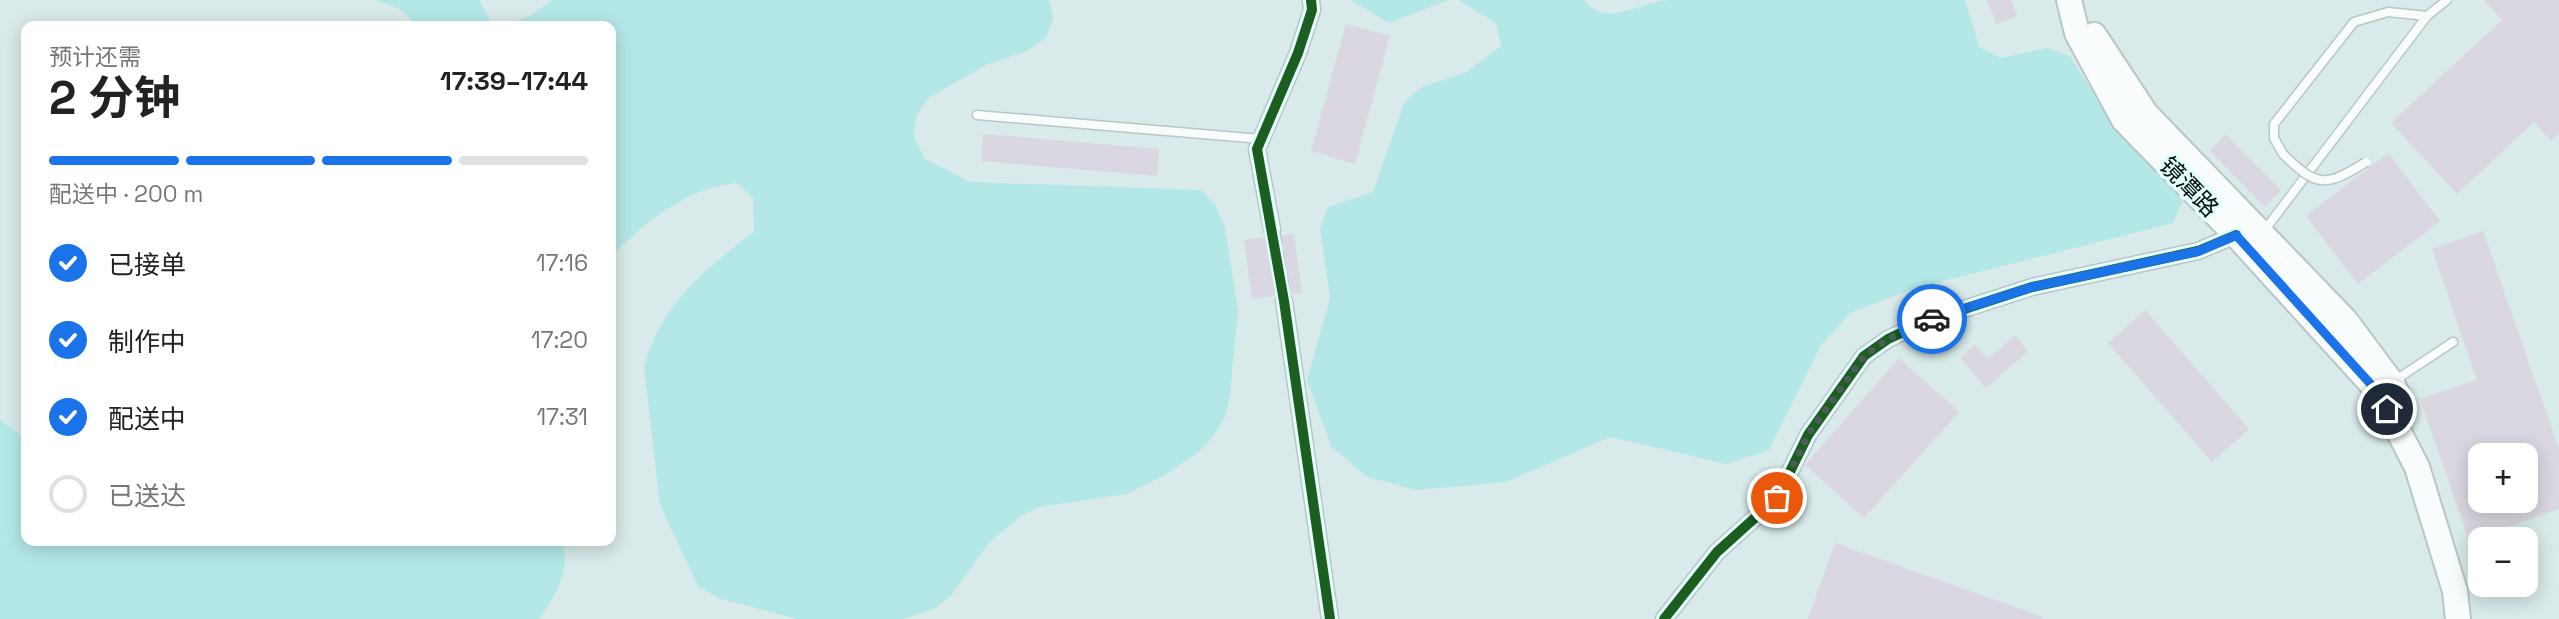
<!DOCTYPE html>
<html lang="zh">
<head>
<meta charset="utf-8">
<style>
  body { margin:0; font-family:"Space Grotesk","Noto Sans SC",sans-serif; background:#f6f6f6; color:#222; height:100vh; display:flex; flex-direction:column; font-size:26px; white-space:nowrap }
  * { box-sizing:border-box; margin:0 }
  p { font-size:23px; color:#767676 }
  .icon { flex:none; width:38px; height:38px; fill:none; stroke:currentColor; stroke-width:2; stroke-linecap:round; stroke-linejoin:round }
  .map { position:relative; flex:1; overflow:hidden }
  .panel { position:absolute; left:21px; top:21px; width:595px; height:525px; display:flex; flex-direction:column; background:#fff; border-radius:14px; box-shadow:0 4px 18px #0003 }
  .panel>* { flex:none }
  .buttons { position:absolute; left:2468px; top:443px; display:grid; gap:14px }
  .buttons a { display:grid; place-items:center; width:70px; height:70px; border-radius:14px; background:#fff; box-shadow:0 4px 18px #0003; font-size:35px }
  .pin { position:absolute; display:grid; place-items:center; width:60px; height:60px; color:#fff; margin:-30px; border:4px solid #fff; border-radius:50%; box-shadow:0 2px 7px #0007 }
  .courier { position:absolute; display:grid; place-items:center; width:70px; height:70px; margin:-35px; border:5px solid #1a73e8; border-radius:50%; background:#fff; color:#222; box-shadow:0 2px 9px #0007 }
  .head em { font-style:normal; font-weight:700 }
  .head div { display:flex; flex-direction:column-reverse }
  .head { display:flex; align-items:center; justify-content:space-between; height:119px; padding:0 28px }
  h1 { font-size:46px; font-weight:700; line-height:52px }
  .bar { display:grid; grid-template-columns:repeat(4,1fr); gap:10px 7px; align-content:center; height:84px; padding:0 28px }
  .bar i { height:9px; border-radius:5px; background:#e0e0e0 }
  .bar .current { background:#1a73e8 }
  .bar p { grid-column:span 4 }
  ol { padding:0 28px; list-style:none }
  li { display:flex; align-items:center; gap:21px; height:77px }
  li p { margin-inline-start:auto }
  li .icon { padding:7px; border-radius:50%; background:#1a73e8; color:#fff; stroke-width:4 }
  li:last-child { color:#767676 }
  li i { width:38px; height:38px; border:4px solid #e0e0e0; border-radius:50% }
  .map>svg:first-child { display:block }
  .green { fill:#b4e8e7 }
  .building { fill:#dbd7e2; fill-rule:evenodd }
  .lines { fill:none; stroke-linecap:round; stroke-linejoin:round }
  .street-tunnel { stroke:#b9c9c9; stroke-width:16; stroke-dasharray:16 8; stroke-linecap:butt }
  .lane-casing { stroke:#b9c6c6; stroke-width:11 }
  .street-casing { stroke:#b9c6c6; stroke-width:19 }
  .primary-casing { stroke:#b9c6c6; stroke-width:28 }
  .lane { stroke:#f9fcfc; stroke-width:8 }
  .street { stroke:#f9fcfc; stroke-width:16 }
  .primary { stroke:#f9fcfc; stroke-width:24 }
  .lane-bridge-casing { stroke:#b9c6c6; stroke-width:11; stroke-linecap:butt }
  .lane-bridge { stroke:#f9fcfc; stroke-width:8 }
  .cycleway-casing { stroke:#e0fefd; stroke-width:15 }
  .cycleway { stroke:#1b5e20; stroke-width:10 }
  .done { stroke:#4f5b5b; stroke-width:7; stroke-dasharray:0 12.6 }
  .route { stroke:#1a73e8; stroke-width:9 }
  .labels { text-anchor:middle; stroke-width:7; stroke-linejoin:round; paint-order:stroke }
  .street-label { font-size:24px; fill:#050e0e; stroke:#e0fefd }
</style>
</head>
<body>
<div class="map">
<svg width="2559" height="619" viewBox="0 0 2559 619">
  <rect width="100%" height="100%" fill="#d9eaea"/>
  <path class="green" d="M375 0H479L493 26H415C409 11 390 5 375 0Z
    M552 0H1049L1053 18 1046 38 1027 51 986 65 928 98 916 117 914 137 925 159 970 182 1202 190 1216 206 1225 227 1238 311 1230 393 1226 415 1215 434 1200 451 1165 475 1126 494 1040 507 1021 516 989 543 952 594 936 608 903 619H797L718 598 698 586 660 505 644 368C657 309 707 266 754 232L753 198 736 183C681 190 650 220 611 256V26H506L531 15Z
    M1351 0H1449L1389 23Z
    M1458 0H1584C1609 30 1639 1 1669 0 1767 0 1866 0 1965 0L1979 47 2001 58 2047 48 2070 56 2106 114 2169 182 2182 202 2173 223 1915 288 1850 313 1820 347 1769 450 1726 464 1610 437 1506 482 1416 490 1367 477 1331 446 1307 380 1330 298 1320 228 1328 207 1373 192 1404 103 1421 87 1465 73 1501 46 1496 23Z
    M0 419 26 440V541H562C571 571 556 595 539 619H0Z"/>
  <path class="building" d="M1987 0H2011L2017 16 1996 24Z
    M2484 0H2559V133L2551 141 2534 122 2457 194 2391 123 2502 20Z
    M1346 24 1390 36 1355 164 1311 151Z
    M983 134 1159 149 1157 176 981 161Z
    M2226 134 2281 191 2264 207 2210 151Z
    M2388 153 2440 221 2358 284 2306 216Z
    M2483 231 2559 449V509L2469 540 2420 399 2477 380 2432 249ZM2480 455H2525V500H2480Z
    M1294 234 1302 293 1292 294 1283 291 1275 296 1252 299 1244 240 1266 237 1273 239 1280 236Z
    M2145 310 2249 429 2212 462 2108 343Z
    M2015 335 2028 351 1986 388 1960 358 1975 344 1988 359Z
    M1899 358 1959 412 1864 518 1805 465Z
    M1835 543 2043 617 2042 619H1808Z"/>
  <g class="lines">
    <path class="street-tunnel" d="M1272 229 1284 301"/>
    <g class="lane-casing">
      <path id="lane" d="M977 115 1261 139
        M2283 154 2274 138V124L2354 22 2388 12 2427 16
        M2264 231 2427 16 2447 0
        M2394 381 2453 342"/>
    </g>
    <g class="street-casing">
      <path id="street" d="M1272 229 1257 149 1298 53 1312 10 1311 0
        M1284 301 1330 619
        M1664 619 1717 552 1777 498 1808 435 1864 356 1888 339 1924 322 2032 287 2198 251 2236 235"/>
    </g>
    <g class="primary-casing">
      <path id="primary" d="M2069 0 2077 33 2124 120 2236 235 2377 390 2417 467 2455 591 2458 619
        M2094 35 2146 114 2345 320 2392 383 2400 400"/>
    </g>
    <use href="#lane" class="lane"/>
    <use href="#street" class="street"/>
    <use href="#primary" class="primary"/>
    <g class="lane-bridge-casing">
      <path id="lane-bridge" d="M2283 154C2317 188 2326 187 2366 162"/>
    </g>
    <use href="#lane-bridge" class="lane-bridge"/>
    <g class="cycleway-casing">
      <path id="cycleway" d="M1311 0 1312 10 1298 53 1257 149 1284 301 1330 619
        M1664 619 1717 552 1777 498 1808 435 1864 356 1888 339 1924 322 2032 287 2198 251 2236 235"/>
    </g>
    <use href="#cycleway" class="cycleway"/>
  </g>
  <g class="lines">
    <path class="done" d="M1777 498 1808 435 1864 356 1888 339 1932 319"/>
    <path class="route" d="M1932 319 2032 287 2199 251 2236 235 2376 390 2387 409"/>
  </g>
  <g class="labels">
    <g class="street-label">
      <text transform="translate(2189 187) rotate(46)" y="8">镜潭路</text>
    </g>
  </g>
</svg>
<div class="buttons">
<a>+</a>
<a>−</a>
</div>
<div class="pin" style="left:1777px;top:498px;background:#ea580c"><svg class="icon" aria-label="bag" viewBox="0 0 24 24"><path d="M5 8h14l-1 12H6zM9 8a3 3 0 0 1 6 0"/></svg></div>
<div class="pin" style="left:2387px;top:409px;background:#1f2937"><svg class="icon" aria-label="home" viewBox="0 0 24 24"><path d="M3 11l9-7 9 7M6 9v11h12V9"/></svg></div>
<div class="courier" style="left:1932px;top:319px"><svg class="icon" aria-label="car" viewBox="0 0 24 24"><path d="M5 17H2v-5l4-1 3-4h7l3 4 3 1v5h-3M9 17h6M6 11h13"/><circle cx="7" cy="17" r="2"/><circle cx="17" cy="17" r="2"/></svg></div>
<section class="panel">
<div class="head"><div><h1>2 分钟</h1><p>预计还需</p></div><em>17:39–17:44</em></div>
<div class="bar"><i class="current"></i><i class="current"></i><i class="current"></i><i></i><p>配送中 · 200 m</p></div>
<ol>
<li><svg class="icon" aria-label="check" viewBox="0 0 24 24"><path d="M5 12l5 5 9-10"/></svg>已接单<p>17:16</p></li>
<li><svg class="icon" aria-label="check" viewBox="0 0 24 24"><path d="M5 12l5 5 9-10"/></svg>制作中<p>17:20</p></li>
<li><svg class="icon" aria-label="check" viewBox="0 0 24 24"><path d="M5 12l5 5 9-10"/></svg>配送中<p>17:31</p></li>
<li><i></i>已送达</li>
</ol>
</section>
</div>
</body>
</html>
